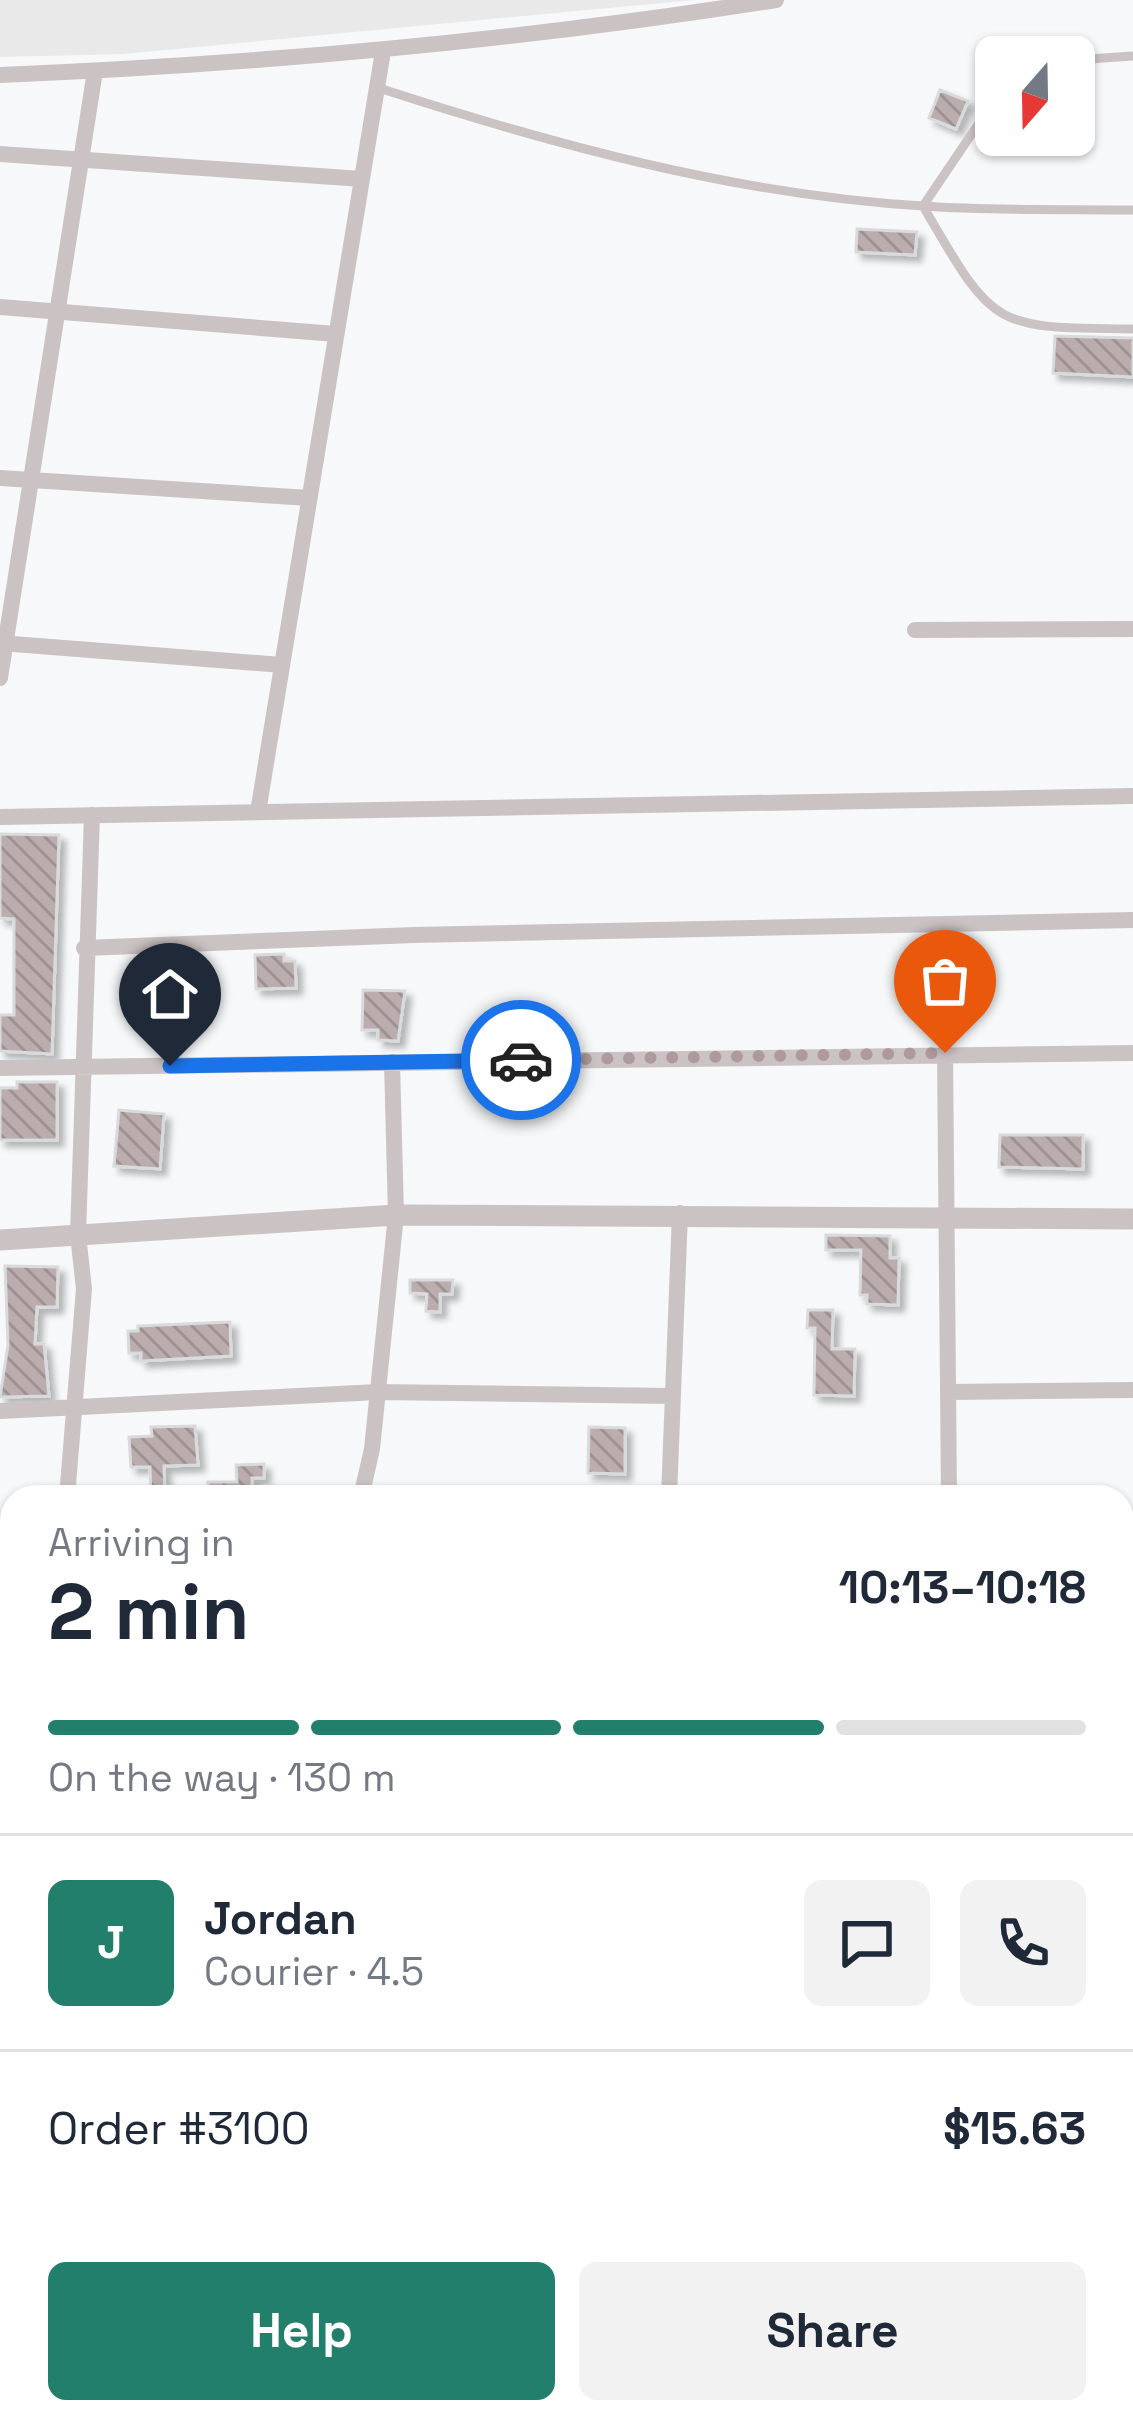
<!DOCTYPE html>
<html lang="en">
<head>
<meta charset="utf-8">
<style>
  body { margin:0; font-family:"Space Grotesk",sans-serif; background:#f2f2f3; color:#1f2937; height:100vh; display:flex; flex-direction:column; font-size:45px; white-space:nowrap }
  * { box-sizing:border-box; margin:0 }
  p { font-size:39px; color:#747a83 }
  .icon { flex:none; width:66px; height:66px; fill:none; stroke:currentColor; stroke-width:2; stroke-linecap:round; stroke-linejoin:round }
  .map { position:relative; flex:1; overflow:hidden }
  .details { position:absolute; left:0px; top:1485px; width:1134px; height:939px; display:flex; flex-direction:column; background:#fff; border-radius:36px 36px 0 0; box-shadow:0 3px 9px #0004 }
  .details>* { flex:none }
  .needle { width:78px; rotate:200deg }
  .controls { position:absolute; left:975px; top:36px; display:grid; gap:24px }
  .controls a { display:grid; place-items:center; width:120px; height:120px; border-radius:18px; background:#fff; box-shadow:0 3px 9px #0004; font-size:60px }
  .pin { position:absolute; display:grid; place-items:center; width:102px; height:102px; color:#fff; margin:-123px -51px; border-radius:50% 50% 50% 0; rotate:-45deg; box-shadow:0 0 12px #0007 }
  .pin .icon { rotate:45deg }
  .courier { position:absolute; display:grid; place-items:center; width:120px; height:120px; margin:-60px; border:9px solid #1a73e8; border-radius:50%; background:#fff; color:#222; box-shadow:0 3px 15px #0007 }
  .summary em { font-style:normal; font-weight:700 }
  .summary div { display:flex; flex-direction:column-reverse }
  .summary { display:flex; align-items:center; justify-content:space-between; height:204px; padding:0 48px }
  h1 { font-size:78px; font-weight:700; line-height:90px }
  .bar { display:grid; grid-template-columns:repeat(4,1fr); gap:18px 12px; align-content:center; height:144px; padding:0 48px }
  .bar i { height:15px; border-radius:9px; background:#e0e1e3 }
  .bar .current { background:#227f6c }
  .bar p { grid-column:span 4 }
  .line { display:flex; align-items:center; gap:30px; padding:0 48px; border-top:3px solid #e0e1e3 }
  .line div { flex:1 }
  .round { display:grid; place-items:center; flex:none; width:126px; height:126px; border-radius:18px; background:#f2f2f3 }
  .cta { display:flex; gap:24px; margin-top:auto; padding:24px 48px }
  .cta a { flex:1; height:138px; border-radius:18px; background:#227f6c; color:#fff; font-size:48px; font-weight:700; line-height:138px; text-align:center }
  .cta a+a { background:#f2f2f3; color:#1f2937 }
  .map>svg:first-child { display:block }
  .built { fill:#e9e9ea }
  .building { fill:url(#building-back-hatch); stroke:#d8dadb; stroke-width:3; filter:url(#shadow) }
  .lines { fill:none; stroke-linecap:round; stroke-linejoin:round }
  .secondary-casing { stroke:#bfb4b5; stroke-width:30 }
  .service { stroke:#cbc2c3; stroke-width:9 }
  .minor { stroke:#cbc2c3; stroke-width:16 }
  .tertiary { stroke:#cbc2c3; stroke-width:21 }
  .secondary { stroke:#fff; stroke-width:24 }
  .done { stroke:#ae9a9c; stroke-width:12; stroke-dasharray:0 21.6 }
  .route { stroke:#1a73e8; stroke-width:15 }
</style>
</head>
<body>
<div class="map">
<svg width="1133" height="2422" viewBox="0 0 1133 2422">
  <defs>
    <pattern id="building-back-hatch" width="6" height="6" patternUnits="userSpaceOnUse" patternTransform="scale(3)"><rect width="6" height="6" fill="#bbadae"/><path d="M-1 5l2 2M0 0l6 6M5-1l2 2" fill="none" stroke="#9e9192"/></pattern>
    <filter id="shadow"><feDropShadow dx="6" dy="6" stdDeviation="3" flood-color="#0004"/></filter>
  </defs>
  <rect width="100%" height="100%" fill="#f6f8f9"/>
  <path class="built" d="M0 0H693L123 54 0 57Z"/>
  <path class="building" d="M940 90 968 101 956 129 929 118Z
    M857 229 917 232 915 255 856 252Z
    M1055 336 1133 338V377L1053 373Z
    M0 834 59 835 52 1054 0 1051V1015H14V919L0 918Z
    M284 954V961H295L296 988 256 989 255 955Z
    M363 990 405 991 398 1041 378 1040V1030H362Z
    M17 1082H57V1140H0V1088H17Z
    M119 1110 164 1114 160 1169 114 1166Z
    M1000 1135H1083V1169L999 1167Z
    M826 1235 890 1236V1258H899L898 1305 867 1304V1295H860L861 1250H826Z
    M5 1266 58 1267 57 1307H37L35 1344H44L49 1396 0 1397 8 1345Z
    M410 1280H453L452 1294H440V1312L426 1311 427 1294 410 1293Z
    M808 1310H833L832 1349H855L854 1396 814 1395 815 1328H807Z
    M230 1322 231 1356 141 1361V1353H129L128 1331H138V1326Z
    M195 1426 198 1465 164 1466 165 1497H151L150 1467H131L129 1437 152 1436 151 1427Z
    M589 1427 625 1428V1474L588 1473Z
    M264 1464V1478H252V1497H208V1482H237L236 1465Z"/>
  <g class="lines">
    <g class="secondary-casing">
      <path id="secondary" d="M0 2272H12
        M1122 2291H1133"/>
    </g>
    <path class="service" d="M1074 60 1133 56
      M379 88C554 145 738 195 923 206 992 211 1063 209 1133 210
      M923 206C994 328 991 328 1133 329
      M923 206 996 98"/>
    <path class="minor" d="M0 75C263 64 516 41 776 0
      M0 154 362 179
      M0 307 336 334
      M0 478 309 498
      M915 630 1133 629
      M0 643 282 665
      M0 678 95 71
      M258 812 383 51
      M0 817 1133 796
      M84 948 414 935 1133 920
      M945 1053 949 1497
      M0 1068 1133 1053
      M948 1392 1133 1390
      M0 1411 378 1392 670 1396
      M67 1497 84 1289 78 1235 92 815
      M361 1497 372 1449 396 1215 392 1062
      M669 1497 680 1213
      M0 1562 12 1561
      M1122 1569 1133 1570
      M0 1711 12 1713
      M1122 1732H1133
      M0 1837 12 1839
      M1122 1912H1133
      M0 2006H12
      M1122 2091 1133 2092
      M31 2412V2422
      M668 2412V2422
      M335 2422 336 2412
      M964 2422V2412"/>
    <path class="tertiary" d="M0 1240 396 1215 1133 1219"/>
    <use href="#secondary" class="secondary"/>
  </g>
  <g class="lines">
    <path class="done" d="M521 1060 945 1053"/>
    <path class="route" d="M170 1066 521 1060"/>
  </g>
</svg>
<div class="controls">
<a><svg class="needle" viewBox="-14 -14 28 28"><path d="M0-13l5 13h-10z" fill="#e53935"/><path d="M0 13l5-13h-10z" fill="#747a83"/></svg></a>
</div>
<div class="pin" style="left:945px;top:1053px;background:#ea580c"><svg class="icon" aria-label="bag" viewBox="0 0 24 24"><path d="M5 8h14l-1 12H6zM9 8a3 3 0 0 1 6 0"/></svg></div>
<div class="pin" style="left:170px;top:1066px;background:#1f2937"><svg class="icon" aria-label="home" viewBox="0 0 24 24"><path d="M3 11l9-7 9 7M6 9v11h12V9"/></svg></div>
<div class="courier" style="left:521px;top:1060px"><svg class="icon" aria-label="car" viewBox="0 0 24 24"><path d="M5 17H2v-5l4-1 3-4h7l3 4 3 1v5h-3M9 17h6M6 11h13"/><circle cx="7" cy="17" r="2"/><circle cx="17" cy="17" r="2"/></svg></div>
<section class="details">
<div class="summary"><div><h1>2 min</h1><p>Arriving in</p></div><em>10:13–10:18</em></div>
<div class="bar"><i class="current"></i><i class="current"></i><i class="current"></i><i></i><p>On the way · 130 m</p></div>
<div class="line" style="height:216px"><b class="round" style="background:#227f6c;color:#fff">J</b><div><b>Jordan</b><p>Courier · 4.5</p></div><a class="round"><svg class="icon" aria-label="chat" viewBox="0 0 24 24"><path d="M4 5h16v11H9l-5 4z"/></svg></a><a class="round"><svg class="icon" aria-label="phone" viewBox="0 0 24 24"><path d="M5 4h4l2 5-3 2q2 4 5 5l2-3 5 2v4C11 20 4 13 5 4z"/></svg></a></div>
<div class="line" style="height:156px"><div>Order #3100</div><b>$15.63</b></div>
<div class="cta"><a>Help</a><a>Share</a></div>
</section>
</div>
</body>
</html>
